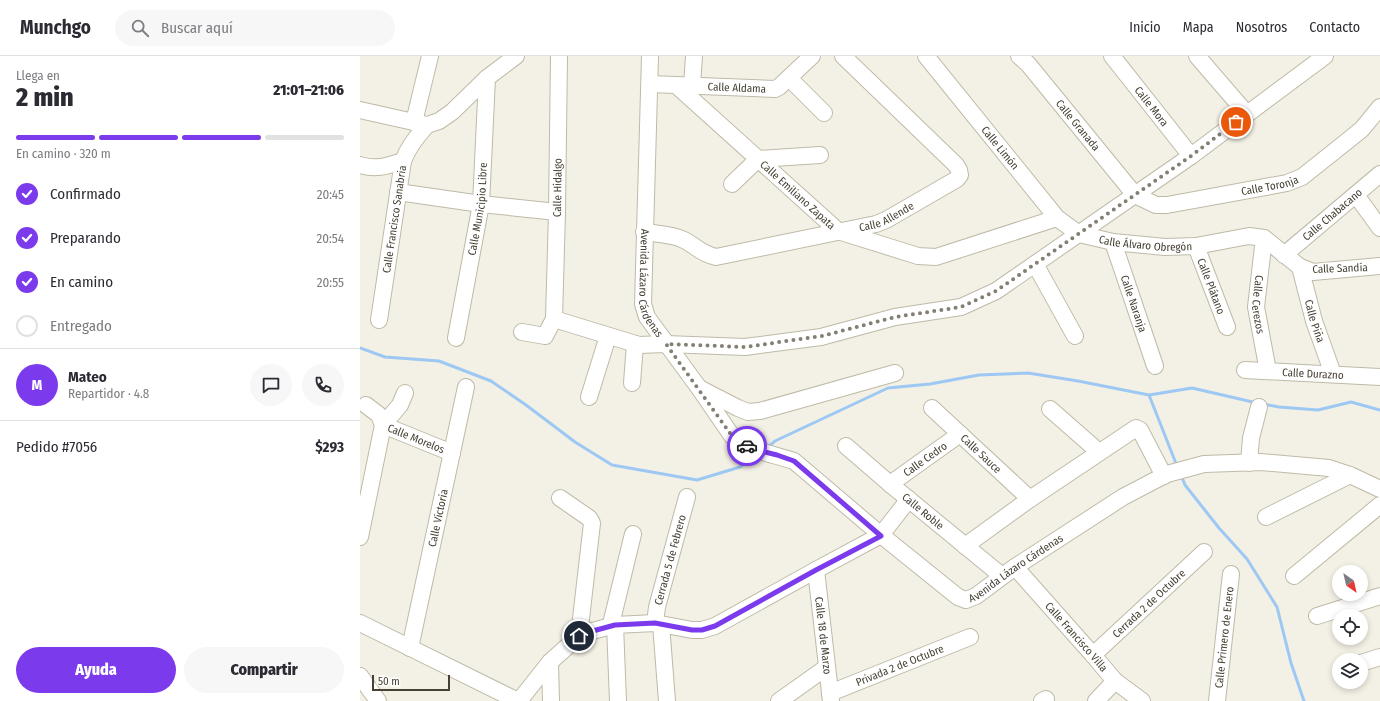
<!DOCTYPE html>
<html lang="es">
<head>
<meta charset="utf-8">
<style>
  body { margin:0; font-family:"Fira Sans Condensed",sans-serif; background:#f7f7f7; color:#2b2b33; height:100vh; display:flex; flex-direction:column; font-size:15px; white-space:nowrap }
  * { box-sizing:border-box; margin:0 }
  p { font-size:13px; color:#7c7c81 }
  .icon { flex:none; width:22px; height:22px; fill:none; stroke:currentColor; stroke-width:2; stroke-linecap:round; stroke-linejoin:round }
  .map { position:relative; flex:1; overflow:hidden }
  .sheet { display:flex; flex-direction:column; background:#fff; width:360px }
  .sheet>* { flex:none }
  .needle { width:26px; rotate:146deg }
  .tools { position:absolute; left:972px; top:509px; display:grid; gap:8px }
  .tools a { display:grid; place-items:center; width:36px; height:36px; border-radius:50%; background:#fff; box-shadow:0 2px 6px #0003; font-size:20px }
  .scale { position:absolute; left:12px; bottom:10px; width:78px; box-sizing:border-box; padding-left:4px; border:2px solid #464134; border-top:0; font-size:11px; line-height:14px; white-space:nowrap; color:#464134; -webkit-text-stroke:3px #fff; paint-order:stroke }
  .pin { position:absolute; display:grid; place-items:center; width:34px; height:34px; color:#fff; margin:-17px; border:2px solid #fff; border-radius:50%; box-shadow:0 1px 4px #0007 }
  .courier { position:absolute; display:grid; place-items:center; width:40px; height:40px; margin:-20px; border:3px solid #7c3aed; border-radius:50%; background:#fff; color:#222; box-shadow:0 1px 5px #0007 }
  .headline em { font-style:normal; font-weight:800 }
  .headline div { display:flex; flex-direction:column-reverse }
  .headline { display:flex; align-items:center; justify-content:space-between; height:68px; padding:0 16px }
  h1 { font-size:26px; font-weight:800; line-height:30px }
  .bar { display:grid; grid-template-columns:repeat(4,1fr); gap:6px 4px; align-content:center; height:48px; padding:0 16px }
  .bar i { height:5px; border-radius:3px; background:#e1e1e2 }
  .bar .current { background:#7c3aed }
  .bar p { grid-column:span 4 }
  .line { display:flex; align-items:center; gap:10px; padding:0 16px; border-top:1px solid #e1e1e2 }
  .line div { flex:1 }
  .round { display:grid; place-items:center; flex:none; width:42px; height:42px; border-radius:21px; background:#f7f7f7 }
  ol { padding:0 16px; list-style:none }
  li { display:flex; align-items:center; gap:12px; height:44px }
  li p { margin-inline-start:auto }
  li .icon { padding:4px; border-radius:50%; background:#7c3aed; color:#fff; stroke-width:4 }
  li:last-child { color:#7c7c81 }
  li i { width:22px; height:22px; border:2px solid #e1e1e2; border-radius:50% }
  .cta { display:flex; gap:8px; margin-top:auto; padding:8px 16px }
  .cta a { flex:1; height:46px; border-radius:24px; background:#7c3aed; color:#fff; font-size:16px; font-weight:800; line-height:46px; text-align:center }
  .cta a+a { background:#f7f7f7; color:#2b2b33 }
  header { display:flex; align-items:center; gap:24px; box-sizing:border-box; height:56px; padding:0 20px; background:#fff; border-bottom:1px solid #e1e1e2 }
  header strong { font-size:19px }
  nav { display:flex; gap:22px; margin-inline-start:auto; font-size:14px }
  .search { width:280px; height:36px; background:#f7f7f7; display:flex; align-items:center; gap:10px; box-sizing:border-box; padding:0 14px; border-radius:22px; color:#7c7c81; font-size:15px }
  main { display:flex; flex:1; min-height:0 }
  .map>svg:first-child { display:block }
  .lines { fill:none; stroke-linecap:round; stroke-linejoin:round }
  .stream { stroke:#9ec8f4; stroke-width:3 }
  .minor-casing { stroke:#bfbaa7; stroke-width:18 }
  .minor { stroke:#fff; stroke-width:16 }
  .done { stroke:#837f72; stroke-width:4; stroke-dasharray:0 7.2 }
  .route { stroke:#7c3aed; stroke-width:5 }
  .labels { text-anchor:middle; stroke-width:3; stroke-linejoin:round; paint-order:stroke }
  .street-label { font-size:11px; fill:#464134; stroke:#fff }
</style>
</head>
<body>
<header>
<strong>Munchgo</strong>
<div class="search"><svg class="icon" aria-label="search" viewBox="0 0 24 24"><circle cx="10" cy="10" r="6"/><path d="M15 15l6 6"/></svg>Buscar aquí</div>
<nav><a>Inicio</a><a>Mapa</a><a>Nosotros</a><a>Contacto</a></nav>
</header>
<main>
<section class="sheet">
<div class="headline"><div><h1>2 min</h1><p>Llega en</p></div><em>21:01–21:06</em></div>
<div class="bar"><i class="current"></i><i class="current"></i><i class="current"></i><i></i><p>En camino · 320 m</p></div>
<ol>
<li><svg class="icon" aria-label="check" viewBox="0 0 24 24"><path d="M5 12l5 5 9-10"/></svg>Confirmado<p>20:45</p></li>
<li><svg class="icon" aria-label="check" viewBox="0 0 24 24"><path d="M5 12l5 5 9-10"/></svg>Preparando<p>20:54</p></li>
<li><svg class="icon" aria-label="check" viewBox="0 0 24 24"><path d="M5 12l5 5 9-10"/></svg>En camino<p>20:55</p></li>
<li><i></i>Entregado</li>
</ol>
<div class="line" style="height:72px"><b class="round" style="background:#7c3aed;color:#fff">M</b><div><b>Mateo</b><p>Repartidor · 4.8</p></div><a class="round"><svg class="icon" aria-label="chat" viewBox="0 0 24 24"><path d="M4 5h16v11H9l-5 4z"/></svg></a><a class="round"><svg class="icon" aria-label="phone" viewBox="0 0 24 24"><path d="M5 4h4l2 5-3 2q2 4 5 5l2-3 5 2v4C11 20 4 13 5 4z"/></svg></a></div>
<div class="line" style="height:52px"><div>Pedido #7056</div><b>$293</b></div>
<div class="cta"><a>Ayuda</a><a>Compartir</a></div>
</section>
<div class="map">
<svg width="1020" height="645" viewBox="0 0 1020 645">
  <rect width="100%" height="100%" fill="#f3f1e5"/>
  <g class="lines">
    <path class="stream" d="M0 292 25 301 79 305 131 325 166 349 215 386 252 409 337 424 380 411 396 399
      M789 339 817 410
      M903 348 919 351 958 354 991 346 1020 354
      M408 391 415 385 528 332 570 328 619 319 668 317 718 325 789 339 832 332 897 347
      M821 419 825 429 859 472 887 503 917 551 931 607 944 645"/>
    <g class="minor-casing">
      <g id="minor">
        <path id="s1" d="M290 0 283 248 287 261 339 332 372 380C390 395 413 398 434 405L521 479 598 541 606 544 616 540 655 511 763 441 807 418 844 408 901 406 969 412 990 419 1020 433"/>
        <path id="s2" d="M566 0 697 162 719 178 753 186 805 191 836 190 889 180 904 182 940 211 953 216 1020 210"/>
        <path id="s3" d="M659 0 668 8 775 139 796 149H807L927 127 942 121 986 86 1002 73 1020 51"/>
        <path id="s4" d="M752 0 831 100"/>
        <path d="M837 0 887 58"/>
        <path d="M429 22 464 57"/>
        <path id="s5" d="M290 28 415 33 419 31 452 0"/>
        <path id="s6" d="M316 29 478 175 558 200 576 201 697 162"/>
        <path d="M332 30 334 0"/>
        <path d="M0 54 67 69 79 65 92 56 127 22 156 0"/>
        <path d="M54 66 70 0"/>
        <path d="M0 109C16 114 27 110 43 105"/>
        <path d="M372 128 398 103 460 99"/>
        <path d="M38 136 121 148 197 156"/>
        <path d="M996 139 1020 172"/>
        <path id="s7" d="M284 176C297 178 312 178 324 184 336 190 341 198 356 201L516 168 526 164 597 123 600 119 599 114 596 109 483 0"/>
        <path id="s8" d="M904 182 896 251 908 315"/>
        <path id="s9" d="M753 186 795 310"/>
        <path id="s10" d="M836 190 867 271"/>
        <path id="s11" d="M924 199 1020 118"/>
        <path d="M675 208 715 280"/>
        <path id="s12" d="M940 211 954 265 973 318"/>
        <path d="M194 263 279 289 306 288 385 291 461 281 535 261 601 251 636 235 831 100 965 0"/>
        <path id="s13" d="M19 264 43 105C48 91 57 80 67 69"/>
        <path id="s14" d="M162 276 185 280 194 263 197 156 199 0"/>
        <path id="s15" d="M96 282 121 148 127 22"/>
        <path id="s16" d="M885 314 1020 321"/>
        <path d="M272 327 275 288"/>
        <path d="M341 333 378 352 388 356 400 355 535 317"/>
        <path d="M229 341 248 280"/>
        <path id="s17" d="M6 349 19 359 23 369 92 397"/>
        <path id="s18" d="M572 352 670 443"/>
        <path d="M690 353 739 396"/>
        <path id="s19" d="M486 390 530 428 642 520"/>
        <path d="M889 407 891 382 899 351"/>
        <path id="s20" d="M530 428 600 378"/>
        <path d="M200 442 229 462 232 467 219 580"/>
        <path d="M906 461 990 419"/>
        <path d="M0 481 23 369 40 349 45 337"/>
        <path d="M605 490 670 443 776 372 780 374 804 420"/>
        <path id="s21" d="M655 511 733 599 755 625 782 645"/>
        <path id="s22" d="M456 514 471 645"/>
        <path d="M934 520 1020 449"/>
        <path d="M957 560 1020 540"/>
        <path d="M0 567 158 645"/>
        <path id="s23" d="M295 567 297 551 327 441"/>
        <path d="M301 568 307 645"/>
        <path id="s24" d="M50 592 106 331"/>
        <path id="s25" d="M733 599 844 496"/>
        <path d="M190 606 191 645"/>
        <path d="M1001 607 1020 601"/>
        <path d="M0 620 18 645"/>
        <path id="s26" d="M470 637 610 581"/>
        <path d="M159 645 190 606 219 580 229 576 255 569 295 567 332 574H342L355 570 456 514 521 479 549 443"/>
        <path d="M258 645 255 569 252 564 273 478"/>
        <path d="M419 645 467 611"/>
        <path d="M682 645 686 643"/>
        <path d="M736 645 755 625"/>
        <path id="s27" d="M857 645 871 518"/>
      </g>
    </g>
    <use href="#minor" class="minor"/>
  </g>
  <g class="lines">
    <path class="done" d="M387 390 372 380 306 288 385 291 462 280 535 261 601 251 636 235 831 100 876 66"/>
    <path class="route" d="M219 580 229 576 255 569 295 567 332 574H342L355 570 456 514 521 480 434 405 417 399 393 393 387 390"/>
  </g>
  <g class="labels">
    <g class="street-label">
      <text dy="4" stroke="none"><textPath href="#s5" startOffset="87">Calle Aldama</textPath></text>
      <text dy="4" stroke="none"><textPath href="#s4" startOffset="64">Calle Mora</textPath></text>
      <text dy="4" stroke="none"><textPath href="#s3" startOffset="91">Calle Granada</textPath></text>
      <text dy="4" stroke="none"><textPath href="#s2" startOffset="118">Calle Limón</textPath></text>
      <text dy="4" stroke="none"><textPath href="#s3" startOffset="320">Calle Toronja</textPath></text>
      <text dy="4" stroke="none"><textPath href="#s14" startOffset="174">Calle Hidalgo</textPath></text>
      <text dy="4" stroke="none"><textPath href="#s6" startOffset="164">Calle Emiliano Zapata</textPath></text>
      <text dy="4" stroke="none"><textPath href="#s15" startOffset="131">Calle Municipio Libre</textPath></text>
      <text dy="4" stroke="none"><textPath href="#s7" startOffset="253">Calle Allende</textPath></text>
      <text dy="4" stroke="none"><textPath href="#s11" startOffset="63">Calle Chabacano</textPath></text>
      <text dy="4" stroke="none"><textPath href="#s13" startOffset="102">Calle Francisco Sanabria</textPath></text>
      <text dy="4" stroke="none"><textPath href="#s2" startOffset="303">Calle Álvaro Obregón</textPath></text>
      <text transform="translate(980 212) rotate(-2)" y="4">Calle Sandía</text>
      <text dy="4" stroke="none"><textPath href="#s1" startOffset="229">Avenida Lázaro Cárdenas</textPath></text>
      <text dy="4" stroke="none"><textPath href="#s10" startOffset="43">Calle Plátano</textPath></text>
      <text dy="4" stroke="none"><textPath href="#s9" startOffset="65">Calle Naranja</textPath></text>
      <text dy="4" stroke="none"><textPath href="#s8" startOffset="67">Calle Cerezos</textPath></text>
      <text dy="4" stroke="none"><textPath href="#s12" startOffset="56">Calle Piña</textPath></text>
      <text dy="4" stroke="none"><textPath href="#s16" startOffset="68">Calle Durazno</textPath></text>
      <text dy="4" stroke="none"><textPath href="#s17" startOffset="63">Calle Morelos</textPath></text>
      <text dy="4" stroke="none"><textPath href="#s18" startOffset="67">Calle Sauce</textPath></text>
      <text dy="4" stroke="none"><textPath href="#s20" startOffset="43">Calle Cedro</textPath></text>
      <text dy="4" stroke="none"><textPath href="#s19" startOffset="101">Calle Roble</textPath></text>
      <text dy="4" stroke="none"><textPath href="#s24" startOffset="133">Calle Victoria</textPath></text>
      <text dy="4" stroke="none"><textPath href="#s23" startOffset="65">Cerrada 5 de Febrero</textPath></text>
      <text dy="4" stroke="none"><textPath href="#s1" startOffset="756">Avenida Lázaro Cárdenas</textPath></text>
      <text dy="4" stroke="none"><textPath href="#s25" startOffset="76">Cerrada 2 de Octubre</textPath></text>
      <text dy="4" stroke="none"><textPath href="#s22" startOffset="66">Calle 18 de Marzo</textPath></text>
      <text dy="4" stroke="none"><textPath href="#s21" startOffset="93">Calle Francisco Villa</textPath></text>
      <text dy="4" stroke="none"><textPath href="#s27" startOffset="64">Calle Primero de Enero</textPath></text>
      <text dy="4" stroke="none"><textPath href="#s26" startOffset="75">Privada 2 de Octubre</textPath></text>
    </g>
  </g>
</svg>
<div class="tools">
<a><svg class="needle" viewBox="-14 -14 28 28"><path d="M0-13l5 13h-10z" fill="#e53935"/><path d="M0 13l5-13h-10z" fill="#7c7c81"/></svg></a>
<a><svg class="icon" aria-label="locate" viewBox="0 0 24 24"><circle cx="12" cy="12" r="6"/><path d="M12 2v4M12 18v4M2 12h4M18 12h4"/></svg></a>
<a><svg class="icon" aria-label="layers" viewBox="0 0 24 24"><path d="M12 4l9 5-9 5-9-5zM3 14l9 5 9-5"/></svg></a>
</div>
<div class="scale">50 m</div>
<div class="pin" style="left:876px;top:66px;background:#ea580c"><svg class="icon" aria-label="bag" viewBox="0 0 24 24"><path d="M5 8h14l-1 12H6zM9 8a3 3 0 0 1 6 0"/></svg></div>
<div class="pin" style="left:219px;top:580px;background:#1f2937"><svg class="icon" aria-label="home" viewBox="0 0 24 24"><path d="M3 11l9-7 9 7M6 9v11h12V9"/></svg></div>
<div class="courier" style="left:387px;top:390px"><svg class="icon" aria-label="car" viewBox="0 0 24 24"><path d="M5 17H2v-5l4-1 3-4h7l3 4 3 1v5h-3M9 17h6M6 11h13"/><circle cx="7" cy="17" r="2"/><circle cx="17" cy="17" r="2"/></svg></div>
</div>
</main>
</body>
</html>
